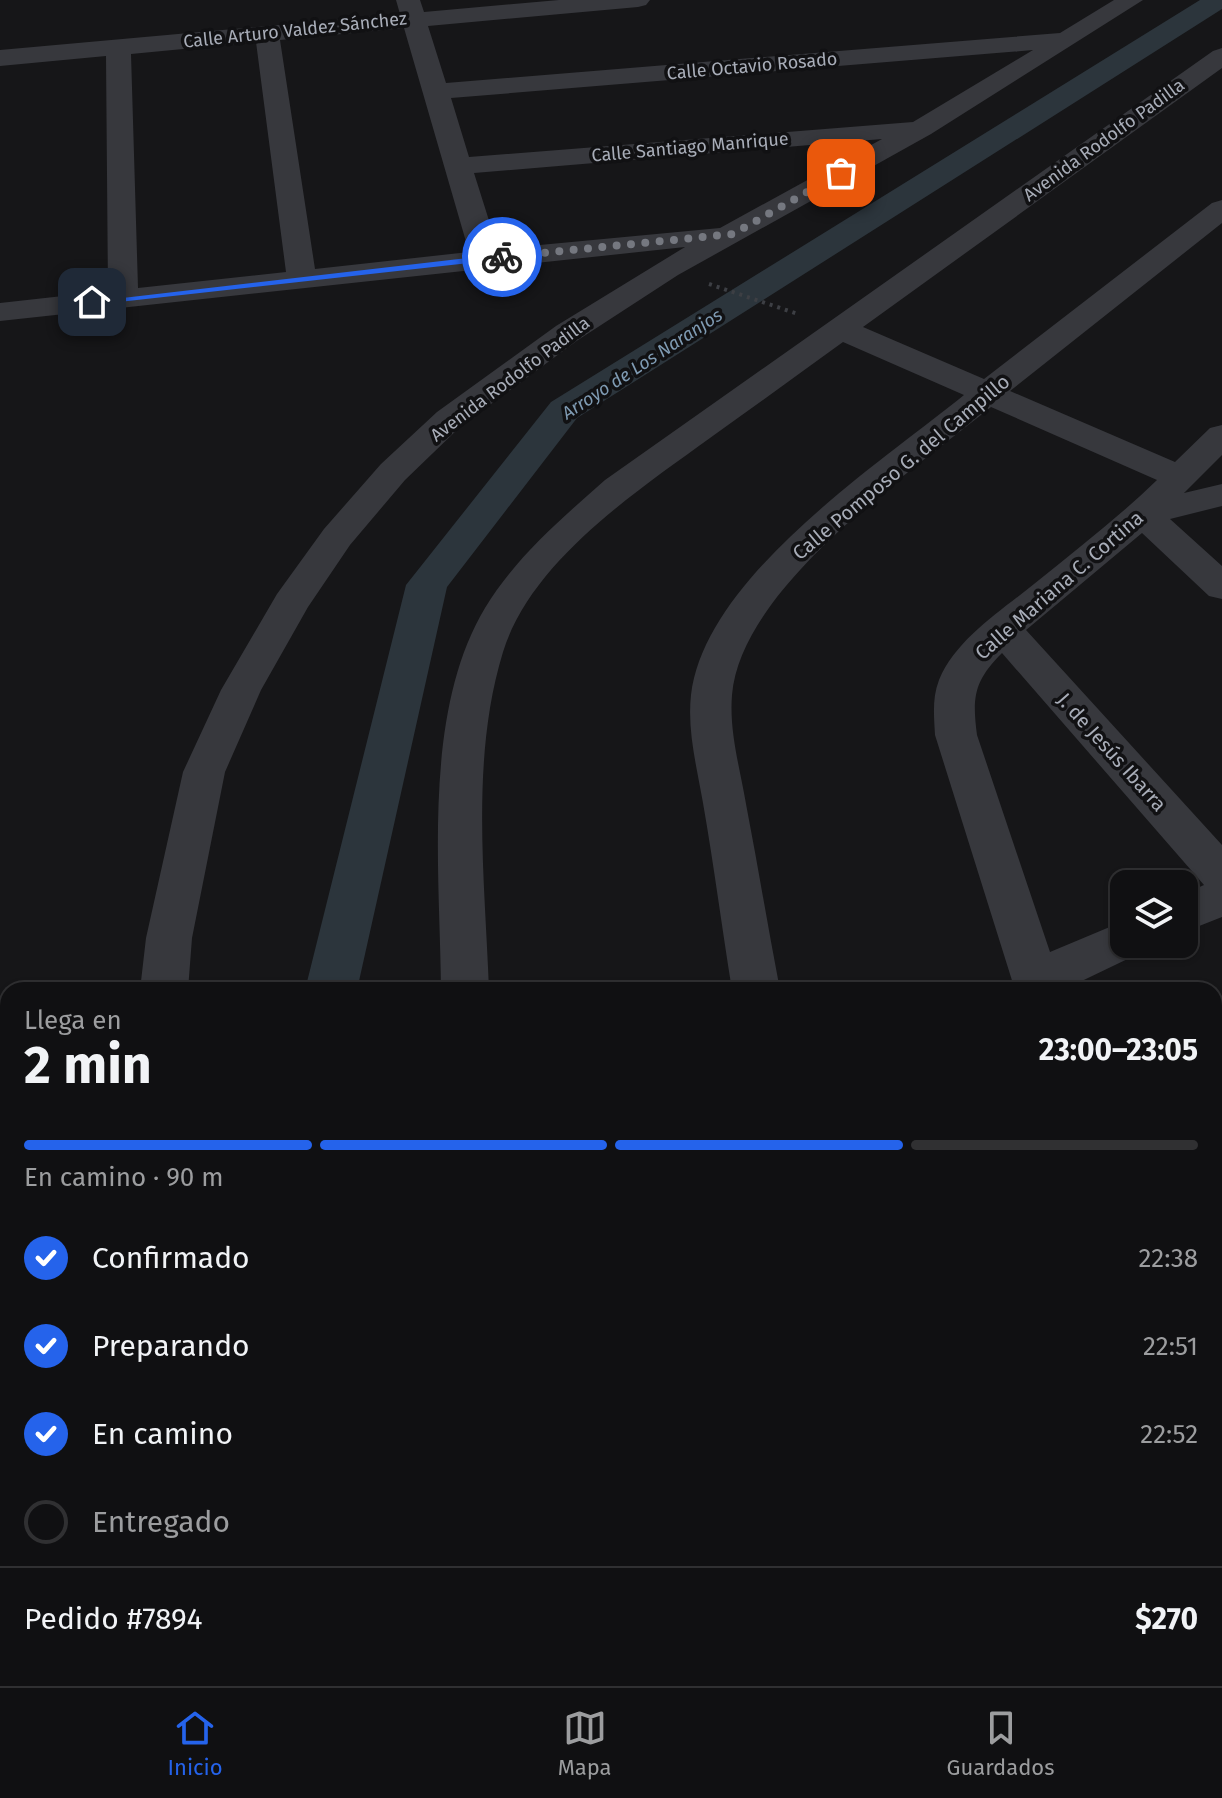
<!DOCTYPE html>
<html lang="es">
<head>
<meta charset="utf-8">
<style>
  body { margin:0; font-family:"Fira Sans",sans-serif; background:#19191b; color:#f1f3f6; height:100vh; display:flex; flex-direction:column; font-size:30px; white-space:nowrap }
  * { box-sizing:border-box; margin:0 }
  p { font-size:26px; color:#9c9d9f }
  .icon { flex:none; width:44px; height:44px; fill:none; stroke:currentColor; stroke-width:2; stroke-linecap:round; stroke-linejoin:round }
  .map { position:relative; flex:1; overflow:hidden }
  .sheet { position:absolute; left:0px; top:982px; width:1222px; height:704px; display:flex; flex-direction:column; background:#101012; border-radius:24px 24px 0 0; box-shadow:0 2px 6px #0004,0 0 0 2px #303032 }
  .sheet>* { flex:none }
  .fabs { position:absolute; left:1110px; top:870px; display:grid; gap:16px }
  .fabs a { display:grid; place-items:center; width:88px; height:88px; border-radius:16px; background:#101012; box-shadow:0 2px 6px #0004,0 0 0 2px #303032; font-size:40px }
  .pin { position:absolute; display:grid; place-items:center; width:68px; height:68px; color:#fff; margin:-34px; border-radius:16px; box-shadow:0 4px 12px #0006 }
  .courier { position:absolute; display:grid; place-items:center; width:80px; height:80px; margin:-40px; border:6px solid #2563eb; border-radius:50%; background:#fff; color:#222; box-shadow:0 2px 10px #0007 }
  .summary em { font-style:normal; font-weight:700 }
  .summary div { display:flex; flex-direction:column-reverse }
  .summary { display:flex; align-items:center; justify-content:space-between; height:136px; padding:0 24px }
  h1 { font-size:52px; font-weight:700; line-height:60px }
  .bar { display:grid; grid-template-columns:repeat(4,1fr); gap:12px 8px; align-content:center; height:96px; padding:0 24px }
  .bar i { height:10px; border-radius:6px; background:#303032 }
  .bar .active { background:#2563eb }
  .bar p { grid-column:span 4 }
  .line { display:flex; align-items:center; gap:20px; padding:0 24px; border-top:2px solid #303032 }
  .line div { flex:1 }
  ol { padding:0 24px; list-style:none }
  li { display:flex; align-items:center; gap:24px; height:88px }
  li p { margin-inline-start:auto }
  li .icon { padding:8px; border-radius:50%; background:#2563eb; color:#fff; stroke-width:4 }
  li:last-child { color:#9c9d9f }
  li i { width:44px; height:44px; border:4px solid #303032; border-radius:50% }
  .dock { display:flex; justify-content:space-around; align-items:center; height:112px; border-top:2px solid #303032; background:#101012; font-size:22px; color:#9c9d9f }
  .dock a { display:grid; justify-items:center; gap:4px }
  .dock .active { color:#2563eb }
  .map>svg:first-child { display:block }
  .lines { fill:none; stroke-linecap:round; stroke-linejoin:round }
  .canal { fill:#2c353c; fill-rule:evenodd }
  .path { stroke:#3d3f44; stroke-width:4; stroke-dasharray:3 5; stroke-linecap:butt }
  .street { fill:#37383d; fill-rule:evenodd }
  .route { fill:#2563eb }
  .done { stroke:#757880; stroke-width:8; stroke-dasharray:0 14.4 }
  .labels { text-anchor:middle; stroke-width:7; stroke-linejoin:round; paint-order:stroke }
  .far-street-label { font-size:18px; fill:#a8adb8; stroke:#111113 }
  .far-water-label { font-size:18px; font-style:italic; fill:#7f9bb3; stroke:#111113 }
  .street-label { font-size:20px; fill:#a8adb8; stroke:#111113 }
</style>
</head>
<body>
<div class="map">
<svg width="1222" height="1686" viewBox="0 0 1222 1686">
  <rect width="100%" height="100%" fill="#161618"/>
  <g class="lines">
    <path class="canal" d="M1200 0H1222V9L577 418 447 587 357 990H305L406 585 551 402Z
      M266 1678H336V1686H266Z"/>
    <path class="path" d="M709 284 798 314"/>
    <path class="street" d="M396 0H420L424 12 559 0H650L646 5 638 7 428 26 446 83 1060 33 1114 0H1143L931 134 678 275 578 340 461 426 405 480 350 545 308 607 261 690 225 772 192 938 188 990H140L146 938 183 772 221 690 277 594 324 529 381 464 437 412 556 326 685 247 0 321V303L108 291 106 56 0 66V50L400 14ZM404 28 469 252 315 269 280 40ZM256 42 286 272 138 288 131 54ZM1033 50 913 122 469 157 451 98ZM882 139 720 228 498 249 474 173Z
      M1222 48V68L863 327 984 379 1212 203 1222 200V223L1010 391 1175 462 1210 428 1222 425V455L1184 493 1222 484V506L1170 519 1222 566V599L1209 596 1142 533 1026 630 1222 845V917L1184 932V894L1204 885 1002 653C974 681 972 697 977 735L1050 952 1124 921V944H1145L1140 953 1063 990H1015L935 735C934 716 932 698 939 680 956 639 1001 611 1034 584 1076 550 1119 517 1157 480L991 407C911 472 741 587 732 695 729 732 740 768 746 804 758 866 768 928 780 990H732C722 928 714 866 703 803 697 768 687 731 691 695 705 577 878 465 964 395L843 342C799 374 755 406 710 438 637 491 531 561 503 652 470 760 485 879 489 990H441C440 871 422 713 485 608 516 557 561 519 605 480L1213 51Z
      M1222 1198V1249L1218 1250 1222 1251V1307L1214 1304V1201Z
      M68 1678H132V1686H68Z
      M157 1678H239L236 1686H154Z
      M453 1678H517V1686H453Z
      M843 1678H907L909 1686H845Z
      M1085 1678H1151L1154 1686H1088Z"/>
  </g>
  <path class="route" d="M502 254 505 259 92 305 88 302Z"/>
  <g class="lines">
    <path class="done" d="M502 257 733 234 841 173"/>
  </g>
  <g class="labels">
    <g class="far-street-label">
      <text transform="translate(295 30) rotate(-6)" y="6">Calle Arturo Valdez Sánchez</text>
      <text transform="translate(752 66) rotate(-5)" y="6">Calle Octavio Rosado</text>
      <text transform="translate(1104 140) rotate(-36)" y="6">Avenida Rodolfo Padilla</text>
      <text transform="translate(690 147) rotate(-5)" y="6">Calle Santiago Manrique</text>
      <text transform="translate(510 379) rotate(-37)" y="6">Avenida Rodolfo Padilla</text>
    </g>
    <g class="far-water-label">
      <text transform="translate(642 364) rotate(-33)" y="6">Arroyo de Los Naranjos</text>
    </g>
    <g class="street-label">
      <text transform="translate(901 467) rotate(-40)" y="7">Calle Pomposo G. del Campillo</text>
      <text transform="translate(1059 585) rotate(-41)" y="7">Calle Mariana C. Cortina</text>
      <text transform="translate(1112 752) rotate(48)" y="7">J. de Jesús Ibarra</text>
    </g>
  </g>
</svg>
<div class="fabs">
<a><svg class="icon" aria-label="layers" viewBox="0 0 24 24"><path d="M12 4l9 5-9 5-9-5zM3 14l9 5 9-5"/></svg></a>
</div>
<div class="pin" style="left:841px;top:173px;background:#ea580c"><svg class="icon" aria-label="bag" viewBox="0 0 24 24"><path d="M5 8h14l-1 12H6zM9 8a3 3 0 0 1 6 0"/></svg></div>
<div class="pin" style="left:92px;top:302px;background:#1f2937"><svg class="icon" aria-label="home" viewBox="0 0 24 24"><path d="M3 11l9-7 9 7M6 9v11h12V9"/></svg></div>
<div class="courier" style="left:502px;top:257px"><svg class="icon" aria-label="bike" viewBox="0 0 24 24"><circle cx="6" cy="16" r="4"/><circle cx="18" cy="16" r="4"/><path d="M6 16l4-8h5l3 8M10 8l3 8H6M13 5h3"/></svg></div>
<section class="sheet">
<div class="summary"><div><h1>2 min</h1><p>Llega en</p></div><em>23:00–23:05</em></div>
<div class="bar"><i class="active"></i><i class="active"></i><i class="active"></i><i></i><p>En camino · 90 m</p></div>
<ol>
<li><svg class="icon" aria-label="check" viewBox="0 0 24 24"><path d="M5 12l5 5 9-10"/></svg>Confirmado<p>22:38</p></li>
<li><svg class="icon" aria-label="check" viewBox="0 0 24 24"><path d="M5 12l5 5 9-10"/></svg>Preparando<p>22:51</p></li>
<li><svg class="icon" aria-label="check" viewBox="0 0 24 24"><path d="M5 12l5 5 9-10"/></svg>En camino<p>22:52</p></li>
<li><i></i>Entregado</li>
</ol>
<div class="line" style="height:104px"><div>Pedido #7894</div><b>$270</b></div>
</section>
</div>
<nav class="dock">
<a class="active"><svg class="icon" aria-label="home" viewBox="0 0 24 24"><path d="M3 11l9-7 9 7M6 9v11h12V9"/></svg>Inicio</a>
<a><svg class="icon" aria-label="map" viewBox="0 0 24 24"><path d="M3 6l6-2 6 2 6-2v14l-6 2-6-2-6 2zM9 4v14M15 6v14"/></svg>Mapa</a>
<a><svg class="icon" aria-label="saved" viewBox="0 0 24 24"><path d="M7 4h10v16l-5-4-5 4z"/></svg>Guardados</a>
</nav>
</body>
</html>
